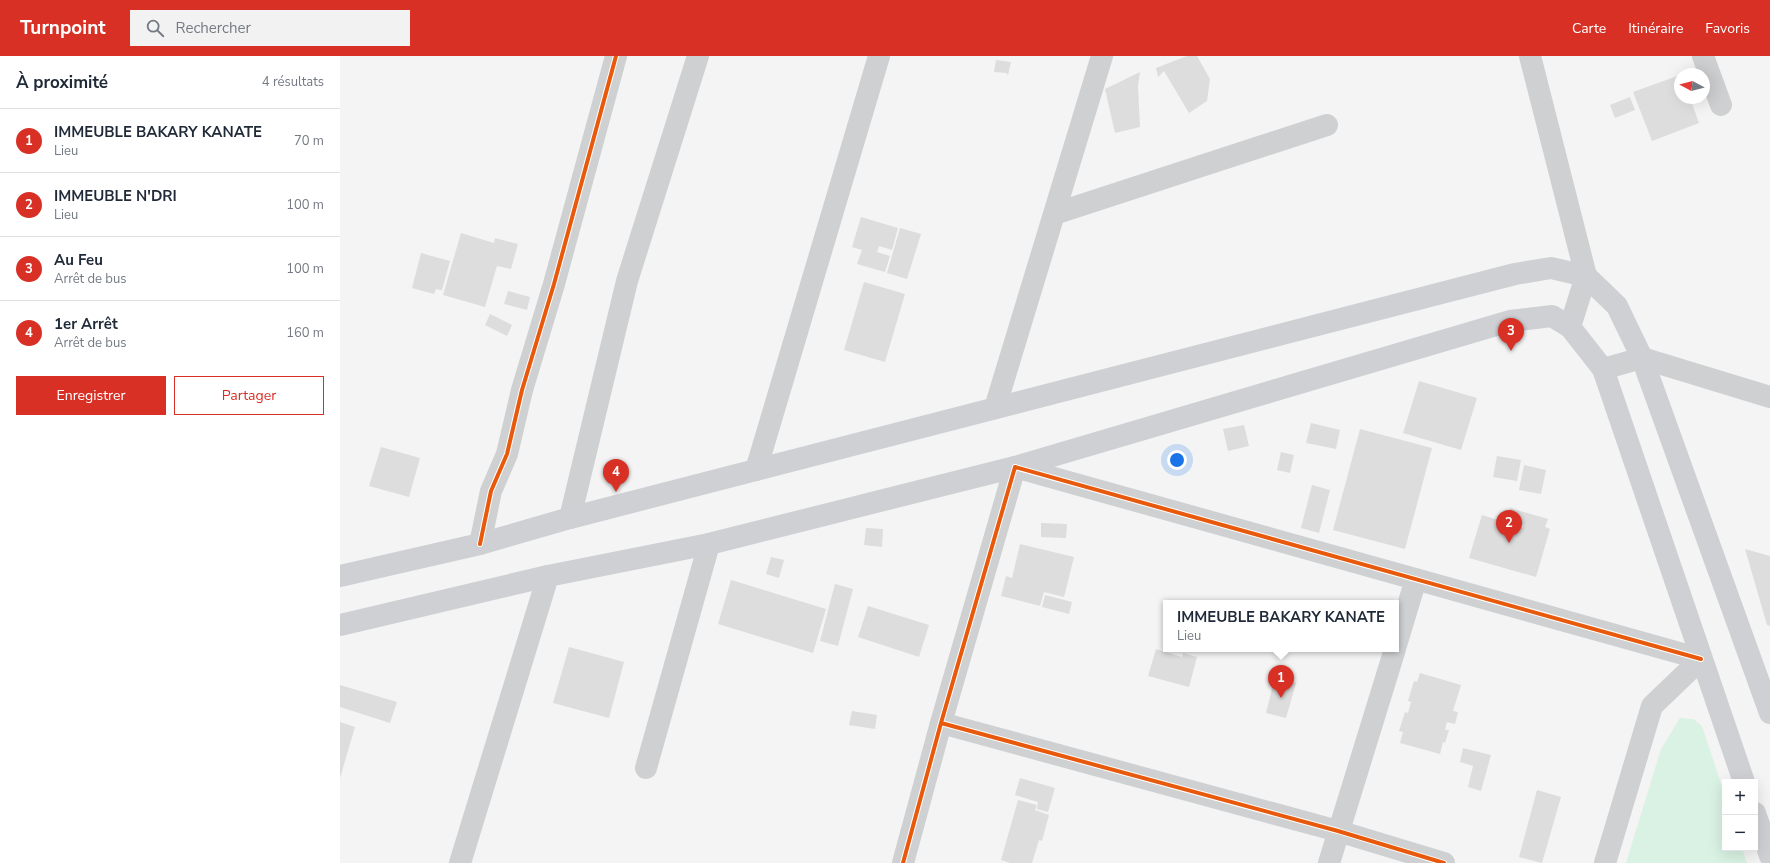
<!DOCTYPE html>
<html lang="fr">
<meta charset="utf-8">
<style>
:root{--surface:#fff;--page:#f2f2f3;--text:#1f2937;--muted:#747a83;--line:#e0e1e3;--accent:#d93025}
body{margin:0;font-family:"Nunito Sans",sans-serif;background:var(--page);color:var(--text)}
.controls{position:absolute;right:12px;bottom:12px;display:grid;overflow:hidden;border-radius:0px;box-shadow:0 4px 16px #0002}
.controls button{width:36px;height:36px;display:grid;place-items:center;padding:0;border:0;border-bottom:1px solid var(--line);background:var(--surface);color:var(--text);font:20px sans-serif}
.compass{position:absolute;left:1334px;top:12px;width:36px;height:36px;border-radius:50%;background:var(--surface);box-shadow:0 4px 16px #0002;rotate:277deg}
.you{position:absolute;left:837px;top:404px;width:14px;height:14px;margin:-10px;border:3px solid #fff;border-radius:50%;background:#1a73e8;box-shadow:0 0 0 6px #1a73e833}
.badge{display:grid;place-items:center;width:26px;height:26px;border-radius:50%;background:var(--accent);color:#fff;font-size:13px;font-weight:700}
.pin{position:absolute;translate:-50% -33px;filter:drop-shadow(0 1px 2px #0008)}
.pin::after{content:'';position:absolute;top:21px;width:14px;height:12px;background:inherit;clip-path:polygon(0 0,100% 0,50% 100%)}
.popup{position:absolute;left:823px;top:544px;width:236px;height:52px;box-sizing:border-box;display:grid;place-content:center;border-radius:0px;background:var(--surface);filter:drop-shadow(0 1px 3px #0005);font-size:13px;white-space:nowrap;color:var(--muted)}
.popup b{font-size:15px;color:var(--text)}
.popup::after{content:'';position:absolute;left:50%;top:100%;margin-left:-8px;border:8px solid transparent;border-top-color:var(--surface)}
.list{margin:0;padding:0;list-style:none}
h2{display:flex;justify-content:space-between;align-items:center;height:52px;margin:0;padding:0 16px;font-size:17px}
h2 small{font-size:13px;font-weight:400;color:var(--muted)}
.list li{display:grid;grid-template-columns:26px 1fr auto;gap:12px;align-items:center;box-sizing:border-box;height:64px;padding:0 16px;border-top:1px solid var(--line)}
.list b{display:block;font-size:15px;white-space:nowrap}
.list p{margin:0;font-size:13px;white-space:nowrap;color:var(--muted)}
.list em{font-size:13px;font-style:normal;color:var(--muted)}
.actions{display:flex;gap:8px;padding:12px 16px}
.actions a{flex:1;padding:9px 0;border:1px solid var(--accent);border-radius:0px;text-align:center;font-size:14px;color:var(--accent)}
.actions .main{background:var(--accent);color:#fff}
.icon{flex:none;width:22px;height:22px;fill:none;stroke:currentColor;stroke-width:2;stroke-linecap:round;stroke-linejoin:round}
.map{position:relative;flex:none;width:1430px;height:807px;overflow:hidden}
header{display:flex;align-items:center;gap:24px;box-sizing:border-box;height:56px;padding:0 20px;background:var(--accent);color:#fff}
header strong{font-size:19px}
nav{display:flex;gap:22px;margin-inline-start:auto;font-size:14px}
.search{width:280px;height:36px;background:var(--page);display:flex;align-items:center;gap:10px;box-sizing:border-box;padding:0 14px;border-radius:0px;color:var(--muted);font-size:15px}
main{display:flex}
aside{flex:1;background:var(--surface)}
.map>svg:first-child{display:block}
.green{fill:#d9f2e3}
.building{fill:#ddddde}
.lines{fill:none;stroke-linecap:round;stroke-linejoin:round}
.street{stroke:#ced0d2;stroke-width:22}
.secondary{stroke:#ced0d4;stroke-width:22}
.cycleway-casing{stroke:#fff;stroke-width:6}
.cycleway{stroke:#e8590c;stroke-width:4}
</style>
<header>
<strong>Turnpoint</strong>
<div class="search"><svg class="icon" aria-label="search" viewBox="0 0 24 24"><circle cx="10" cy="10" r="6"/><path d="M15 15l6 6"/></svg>Rechercher</div>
<nav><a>Carte</a><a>Itinéraire</a><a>Favoris</a></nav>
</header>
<main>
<aside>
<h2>À proximité<small>4 résultats</small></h2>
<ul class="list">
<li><span class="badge">1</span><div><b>IMMEUBLE BAKARY KANATE</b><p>Lieu</p></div><em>70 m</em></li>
<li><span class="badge">2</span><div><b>IMMEUBLE N'DRI</b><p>Lieu</p></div><em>100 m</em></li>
<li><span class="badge">3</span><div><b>Au Feu</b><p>Arrêt de bus</p></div><em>100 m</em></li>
<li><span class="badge">4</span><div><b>1er Arrêt</b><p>Arrêt de bus</p></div><em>160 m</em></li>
</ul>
<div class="actions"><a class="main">Enregistrer</a><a>Partager</a></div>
</aside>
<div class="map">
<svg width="1430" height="807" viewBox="0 0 1430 807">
<rect width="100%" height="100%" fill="#f4f4f4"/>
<path class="green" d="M1340,662L1353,663L1362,670L1385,740V792H1402L1407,807H1286L1321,693Z"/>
<path class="building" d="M847,0H857L870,23L867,45L849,57L824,15L818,21L816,12Z
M656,4L671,6L668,19L666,17L654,16Z
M800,16L798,30L800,71L775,77L765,33Z
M1340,19V42H1350L1359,67L1312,85L1293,36Z
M1290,41L1295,54L1275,62L1270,49Z
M521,161L558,172L552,194L539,190L537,196L550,200L545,216L517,208L522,194L512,191Z
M560,172L581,178L567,223L547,217Z
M121,177L154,187L155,182L178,188L171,213L157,210L145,251L103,239Z
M81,197L110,205L102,234L96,233L94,238L72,232Z
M524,226L565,238L545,306L504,294Z
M168,235L190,241L187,254L164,248Z
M150,258L172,269L167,280L145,269Z
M1079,325L1137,342L1121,394L1063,377Z
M971,367L1000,374L996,393L966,387Z
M904,369L909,390L888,395L883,373Z
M1020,373L1092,392L1065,493L993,474Z
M41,391L80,402L69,441L29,430Z
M941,396L954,399L950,417L937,414Z
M1157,400L1181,404L1177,425L1153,421Z
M1184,409L1206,414L1201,438L1179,434Z
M972,429L990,434L979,477L961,472Z
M1170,452L1208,463L1205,471L1210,473L1196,521L1129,502L1142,459L1183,472L1184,469L1166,464Z
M701,467L727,468L726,482L701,481Z
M526,472L543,473L542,491L524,489Z
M680,488L734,501L724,541L704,536L700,550L661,540L666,520L672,522Z
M1405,493L1430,500V570L1427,569Z
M431,501L444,504L439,522L426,518Z
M391,524L486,553L473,597L378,568Z
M495,528L513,533L498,590L480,585Z
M705,539L732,546L729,558L702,551Z
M528,550L589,569L579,601L518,581Z
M229,591L284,606L269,662L213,647Z
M816,593L842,601L843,597L857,601L849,631L808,620Z
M1080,617L1121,629L1113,655L1118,656L1115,668L1107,666L1105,674H1109L1105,687L1103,686L1100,698L1060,687L1063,676L1059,675L1065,656L1068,657L1071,646L1068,645L1074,625L1077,626Z
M935,621L956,627L946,662L926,657Z
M0,629L57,646L50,667L0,651Z
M512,655L537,659L535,673L509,669Z
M0,666L15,671L0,722Z
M1123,692L1151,699L1141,735L1128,731L1133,710L1120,706Z
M680,722L715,732L708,756L697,753L698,746L675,739Z
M1197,734L1221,741L1202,807L1179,801Z
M678,744L697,749L695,754L709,759L702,785L699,784L692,807H670L661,804Z"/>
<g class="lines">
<path class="street" d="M1190,0L1246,220L1230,271
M1363,0L1381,49
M714,158L987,69
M1263,313L1302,302L1430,341
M655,352L762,0
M416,414L539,0
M230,462L287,225L358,0
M140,488L151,435L167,398L182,334L214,228L276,0
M1056,589L1076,523
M601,667L998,775L1104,807
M306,712L369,488
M120,807L208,520
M563,807L601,667L675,411C904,475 1132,541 1361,603
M989,807L1055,593
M1265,807L1312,650L1361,603"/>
<path class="secondary" d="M0,520L140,488L230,462L1175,218L1211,212L1246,220L1277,250L1302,302L1430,657
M0,569L208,520L369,488L675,411L1170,265L1212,260L1230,271L1263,313L1404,726
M1415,757L1430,800"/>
<g class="cycleway-casing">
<path id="cycleway" d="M140,488L151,435L167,398L182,334L214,228L276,0
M601,667L998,775L1104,807
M563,807L601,667L675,411C904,475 1132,541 1361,603"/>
</g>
<use href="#cycleway" class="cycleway"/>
</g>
</svg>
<div class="controls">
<button>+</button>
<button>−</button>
</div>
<svg class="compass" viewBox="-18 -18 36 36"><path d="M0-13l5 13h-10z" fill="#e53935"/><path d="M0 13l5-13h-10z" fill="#747a83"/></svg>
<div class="you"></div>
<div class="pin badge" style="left:941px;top:642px">1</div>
<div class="popup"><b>IMMEUBLE BAKARY KANATE</b>Lieu</div>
<div class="pin badge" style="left:1169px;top:487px">2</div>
<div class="pin badge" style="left:1171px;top:295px">3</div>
<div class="pin badge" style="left:276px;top:436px">4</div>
</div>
</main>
